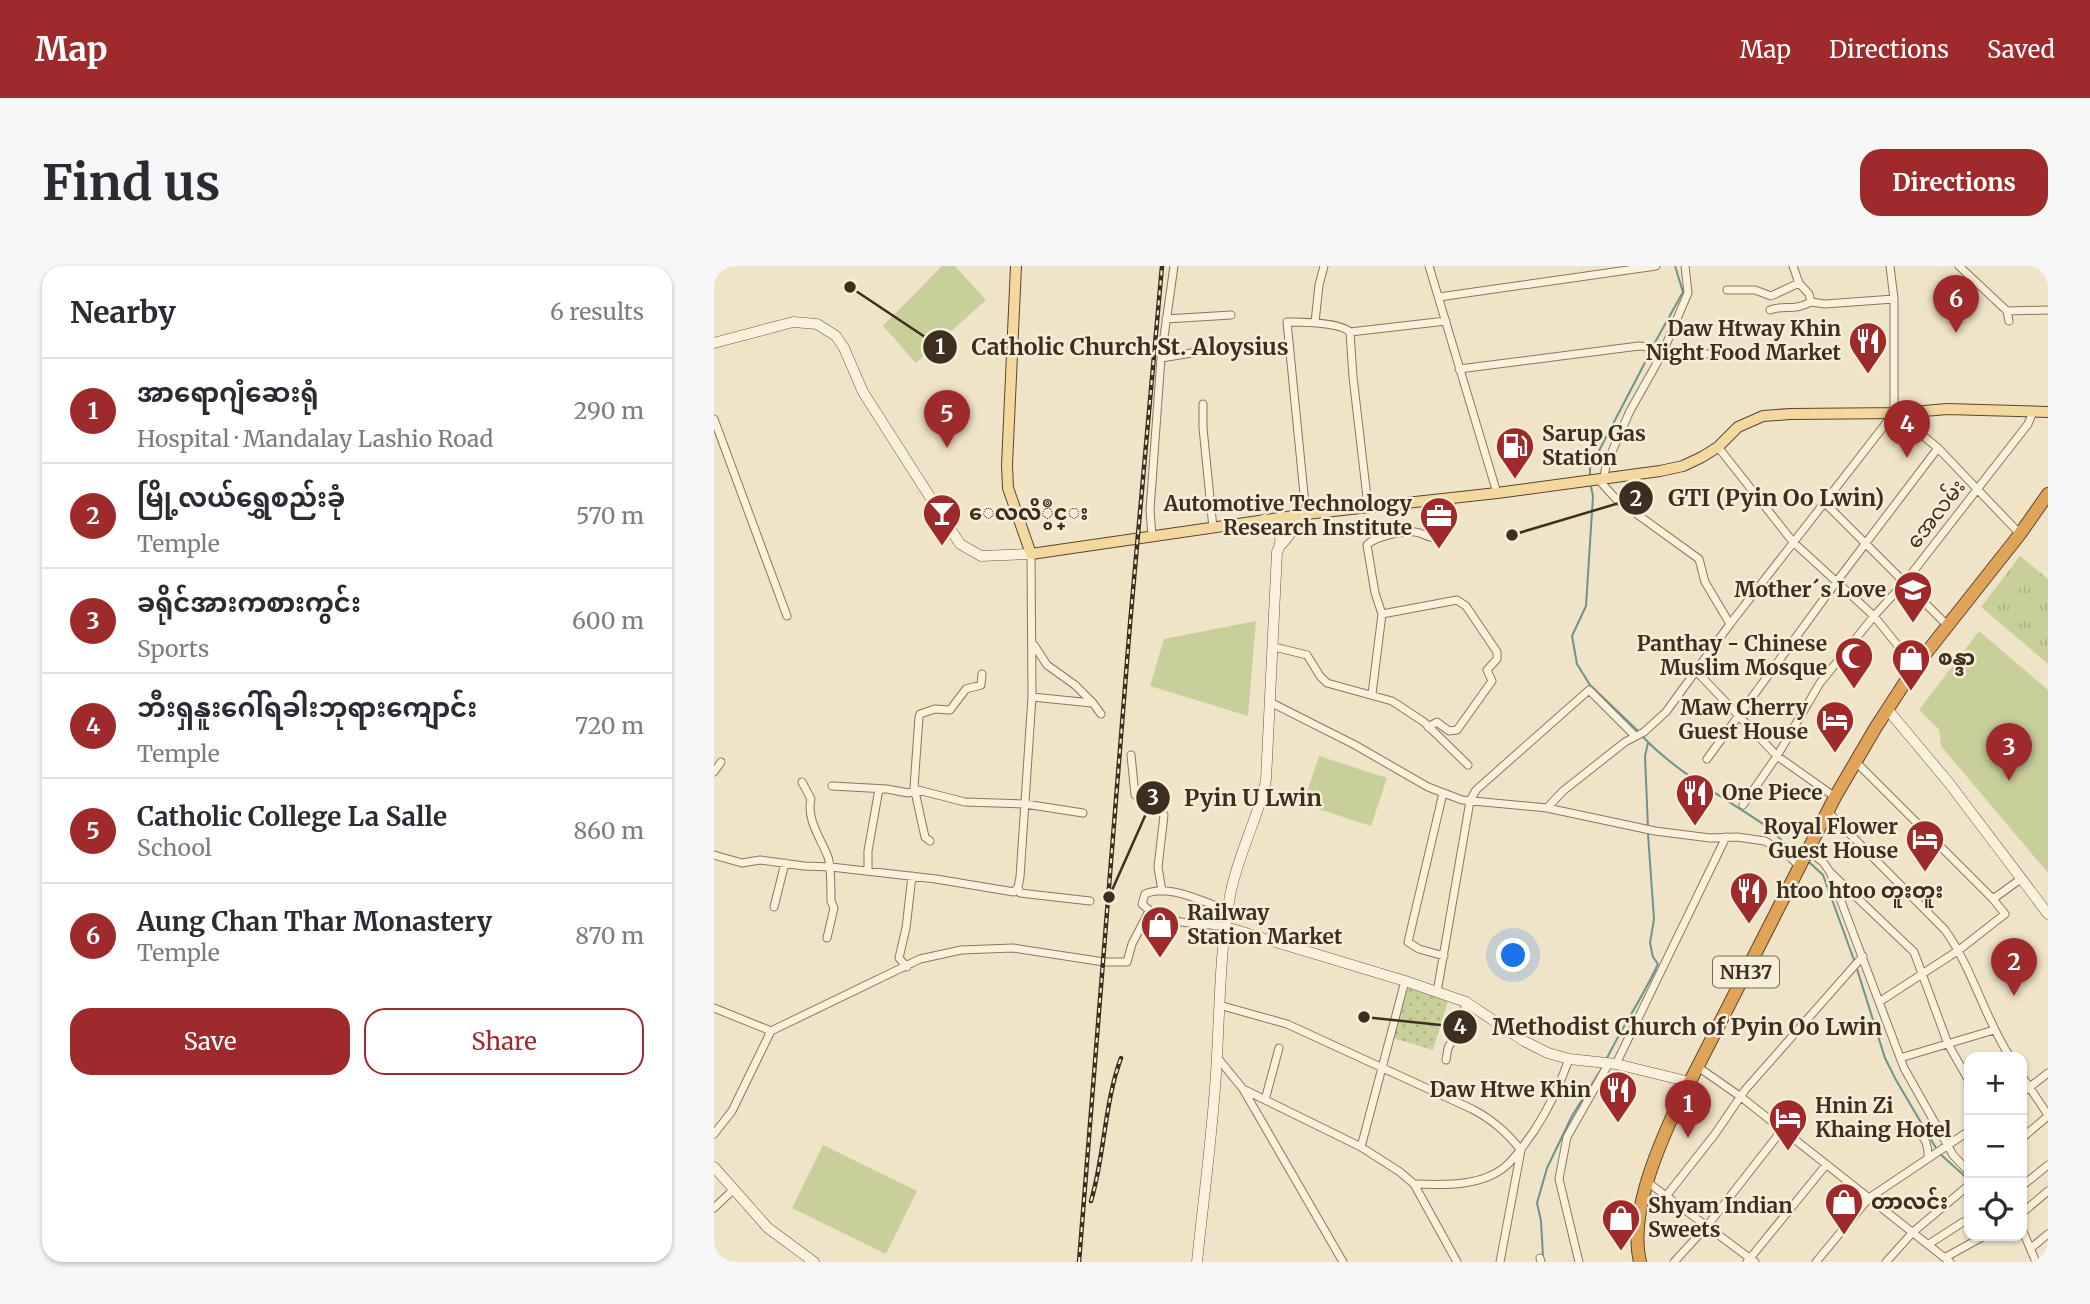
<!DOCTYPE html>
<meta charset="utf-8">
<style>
:root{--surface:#fff;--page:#f7f7f7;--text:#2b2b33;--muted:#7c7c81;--line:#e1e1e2;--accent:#9e2a2b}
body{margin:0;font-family:Merriweather,"Noto Sans Myanmar",serif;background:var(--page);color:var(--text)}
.controls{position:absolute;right:21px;bottom:21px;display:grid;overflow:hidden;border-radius:14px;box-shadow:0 2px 5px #0004}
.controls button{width:63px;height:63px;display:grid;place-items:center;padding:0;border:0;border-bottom:2px solid var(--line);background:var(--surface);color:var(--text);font:35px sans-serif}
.you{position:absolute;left:800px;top:690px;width:24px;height:24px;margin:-18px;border:5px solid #fff;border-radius:50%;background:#1a73e8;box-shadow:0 0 0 10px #1a73e833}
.badge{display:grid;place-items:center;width:46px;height:46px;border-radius:50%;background:var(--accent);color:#fff;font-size:23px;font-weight:700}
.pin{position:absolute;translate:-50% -58px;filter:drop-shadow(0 2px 4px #0008)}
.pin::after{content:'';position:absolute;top:37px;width:24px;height:21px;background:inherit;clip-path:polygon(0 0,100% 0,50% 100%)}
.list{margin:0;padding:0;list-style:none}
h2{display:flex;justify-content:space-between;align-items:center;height:91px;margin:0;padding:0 28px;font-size:30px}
h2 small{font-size:23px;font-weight:400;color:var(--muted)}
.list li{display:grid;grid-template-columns:46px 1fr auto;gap:21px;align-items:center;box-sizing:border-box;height:105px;padding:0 28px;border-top:2px solid var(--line)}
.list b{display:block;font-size:26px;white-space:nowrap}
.list p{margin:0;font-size:23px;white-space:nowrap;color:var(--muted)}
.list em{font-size:23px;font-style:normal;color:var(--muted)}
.actions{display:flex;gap:14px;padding:21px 28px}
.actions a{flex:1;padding:16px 0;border:2px solid var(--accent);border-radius:21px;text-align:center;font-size:24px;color:var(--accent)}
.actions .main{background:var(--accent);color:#fff}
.icon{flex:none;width:38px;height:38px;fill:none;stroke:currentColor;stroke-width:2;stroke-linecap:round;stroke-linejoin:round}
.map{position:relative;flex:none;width:1334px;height:996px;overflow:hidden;border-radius:21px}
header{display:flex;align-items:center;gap:42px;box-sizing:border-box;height:98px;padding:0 35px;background:var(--accent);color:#fff}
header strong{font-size:33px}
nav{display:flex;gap:38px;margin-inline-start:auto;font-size:24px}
.intro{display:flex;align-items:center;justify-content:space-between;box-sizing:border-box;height:168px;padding:0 42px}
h1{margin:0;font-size:49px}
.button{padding:18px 32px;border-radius:21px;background:var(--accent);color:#fff;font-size:24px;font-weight:700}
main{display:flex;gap:42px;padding:0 42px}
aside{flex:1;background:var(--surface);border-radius:21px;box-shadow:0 2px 5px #0004}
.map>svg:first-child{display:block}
.grass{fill:url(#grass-dots)}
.park{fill:url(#park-tufts)}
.pitch{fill:#c9cf9b}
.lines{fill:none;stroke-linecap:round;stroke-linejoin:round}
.stream{stroke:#6f938a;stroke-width:2}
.street-casing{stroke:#8d765c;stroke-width:9}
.secondary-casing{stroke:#6f573f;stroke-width:11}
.primary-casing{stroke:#5b4430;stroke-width:12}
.highway-casing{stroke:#5b4430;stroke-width:14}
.street{stroke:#faf1dc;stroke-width:7}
.secondary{stroke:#faf1dc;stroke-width:10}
.primary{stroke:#f3d9a0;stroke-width:10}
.highway{stroke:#e0a458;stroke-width:12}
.rail-casing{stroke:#3d2e20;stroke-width:4.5}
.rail{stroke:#f7eed8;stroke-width:2;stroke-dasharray:5;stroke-linecap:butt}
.labels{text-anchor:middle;stroke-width:5;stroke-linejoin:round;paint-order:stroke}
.shield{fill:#f7eed8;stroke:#756857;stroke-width:2}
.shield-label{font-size:19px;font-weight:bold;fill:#3d2e20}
.poi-label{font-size:21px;font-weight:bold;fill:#3d2e20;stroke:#f7eed8;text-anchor:start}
.street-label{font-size:21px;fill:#3d2e20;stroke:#f7eed8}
.leader{fill:none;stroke:#3d2e20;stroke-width:2.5}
.callout-dot{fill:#3d2e20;stroke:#f7eed8;stroke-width:2.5}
.mark-label{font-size:21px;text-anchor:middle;font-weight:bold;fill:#fff}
.callout-label{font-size:23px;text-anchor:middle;font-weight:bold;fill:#3d2e20;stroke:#f7eed8;stroke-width:5;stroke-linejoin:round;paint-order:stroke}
</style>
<header>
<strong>Map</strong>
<nav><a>Map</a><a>Directions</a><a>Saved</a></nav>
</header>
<div class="intro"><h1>Find us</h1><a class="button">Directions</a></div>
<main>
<aside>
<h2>Nearby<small>6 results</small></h2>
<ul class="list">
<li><span class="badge">1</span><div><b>အာရောဂျံဆေးရုံ</b><p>Hospital · Mandalay Lashio Road</p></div><em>290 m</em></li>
<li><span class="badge">2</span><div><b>မြို့လယ်ရွှေစည်းခုံ</b><p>Temple</p></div><em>570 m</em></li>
<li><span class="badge">3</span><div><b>ခရိုင်အားကစားကွင်း</b><p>Sports</p></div><em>600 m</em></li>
<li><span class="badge">4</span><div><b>ဘီးရှနူးဂေါ်ရခါးဘုရားကျောင်း</b><p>Temple</p></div><em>720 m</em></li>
<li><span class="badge">5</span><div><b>Catholic College La Salle</b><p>School</p></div><em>860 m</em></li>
<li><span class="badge">6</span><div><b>Aung Chan Thar Monastery</b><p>Temple</p></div><em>870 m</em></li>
</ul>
<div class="actions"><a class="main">Save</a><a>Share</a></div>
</aside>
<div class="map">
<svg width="1334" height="996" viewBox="0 0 1334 996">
<defs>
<pattern id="grass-dots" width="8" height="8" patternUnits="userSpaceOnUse" patternTransform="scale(1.75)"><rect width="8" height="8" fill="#c9cf9b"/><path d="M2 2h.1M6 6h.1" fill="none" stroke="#aeb285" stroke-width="1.8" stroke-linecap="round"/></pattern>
<pattern id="park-tufts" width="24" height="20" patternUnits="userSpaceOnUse" patternTransform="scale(1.75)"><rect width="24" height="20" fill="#c9cf9b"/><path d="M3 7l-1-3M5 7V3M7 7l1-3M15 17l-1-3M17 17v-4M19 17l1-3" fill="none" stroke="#aeb285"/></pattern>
</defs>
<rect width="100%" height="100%" fill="#f0e4c8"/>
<path class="grass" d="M694,722L734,734L719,784L679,772Z"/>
<path class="park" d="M1306,290L1334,313V398L1267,341Z"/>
<path class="pitch" d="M228,0H241L272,34L202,97L169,60Z
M542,355L534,450L436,420L450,373Z
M1265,365L1334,424V607L1227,480L1225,463L1205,444Z
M605,490L673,512L657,560L589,538Z
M109,879L203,925L172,988L78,942Z"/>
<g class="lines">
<path class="stream" d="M939,80L969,26L961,0
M876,211V202L937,85
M877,221L879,230L872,340L858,370L863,398L876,419L925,466
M928,470C964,508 1010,531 1052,560C1064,568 1072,582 1084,589
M934,562L931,490L934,477
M1095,596L1109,609L1140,694
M1143,703L1171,792L1182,814L1222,882
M892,794C908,761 929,731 944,698L939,691L936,677L940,653L934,568
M1225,887L1255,914
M829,990L827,955L823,937L833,902L858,850L888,802"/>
<g class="street-casing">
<path id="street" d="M715,0L783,227
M971,0L974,27L948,88H1010
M1079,0L1085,17L1095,28L1097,36L1111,38L1180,33
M1245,0L1293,45L1295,55
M1013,24H1041L1057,30L1085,17
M725,31L942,0
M1056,44C1072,38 1078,46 1097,36
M1293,45L1334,44
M452,53L517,49
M601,56L605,19L610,0
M636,66L639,111L654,240
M447,92L521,80
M745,103L925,80L936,81L948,88L916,145L892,199L890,212
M489,138V162L499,262
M1181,147L1224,182L1306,268
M0,153L73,350
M1004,181L1079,276L1160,350L1201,401
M884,213L902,233L985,293L991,316L1016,358
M1110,236L1233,359
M592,248L573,56C588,56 625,56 636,66L732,55
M438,270L436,244L447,92L460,0
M668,348L743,334L752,340L783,386V393L773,404L778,415L743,464L735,465L723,456L714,461
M320,379L333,399L361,419L379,437L387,448
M560,381L593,389L606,410L613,417L678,435L710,456L754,499
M983,406L1063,490L1121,531
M658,428L668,348L661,327L653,279C661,270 689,265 701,266C714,268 712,274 728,270L739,255L736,232
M318,431L378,437
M556,436L641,479L714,521L748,534L833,542L941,565L996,572L1023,571L1051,575L1074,589L1086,601
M417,489L421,529L441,539L450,549L444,601L448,625
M993,493L1123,315L1224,182
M1142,496L1279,633L1291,648L1245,684L1165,736
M0,506L7,496
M88,516L97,533C92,553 107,573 114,591C117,599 117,627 117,635L120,642L113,672
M118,520L173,523L194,527L204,524L251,536L311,538L369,547
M729,527L694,676L705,683L730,690
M1029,539L1063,490L1106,417L1160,350L1191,316L1314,158L1319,146
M833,542L849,525L911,476L930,466L952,446L1016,358L1180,147V33L1176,0
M1114,546L1231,664C1259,703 1270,751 1296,791
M216,575L211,571L200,521L205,451L206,448L221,443L236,444L252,423L267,419L268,408
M1094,585L1109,596L1116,606L1200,686L1234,778L1255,815
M0,589L28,597L46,594L90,600L117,601L222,613L300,626L304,621L306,611L318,431L317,288
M154,605V585L165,523
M1116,606L1190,802L1239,889L1255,906
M304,621L306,627L376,635
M1279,633L1308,612
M60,641L71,597
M512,661C483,656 451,661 428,638L431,628C456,617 490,637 514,644
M193,701L185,692L192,662L198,610
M723,726L756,535L762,524L875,424L921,470
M505,739L573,758L758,843C779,854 792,866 807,884L786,996
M0,742L57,765L206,693L247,684L299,682L390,696H413L418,678L435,645
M503,791L529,823L629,996
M1186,792L1280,764
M732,794L734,782L747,759L752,736
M902,798L1012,571
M984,801L1027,831L1236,996
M1308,810L1334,849
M529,823L647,881L686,906L700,918L743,996
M1308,827L1334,807
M551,834L565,782
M1186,862C1206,863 1215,872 1214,892
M0,868L18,845L57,765
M1308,872L1334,850
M647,881L691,715
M932,915L1041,996
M700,918C729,919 769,921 793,899C804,889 811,877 820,865C835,842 846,819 855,793
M1308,920L1334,899
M953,929L1001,868L1031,824L1149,690
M0,942L19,924
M1308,947L1334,925
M1308,963L1322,996
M1215,978L1249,956
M1317,982L1334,968
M1232,991L1270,970
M826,992L827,996
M865,996L845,913L853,871L895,797
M960,996L993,960L1068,864
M1033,996L1112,899
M1102,996L1155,932L1255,865
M1172,996L1199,966L1255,919"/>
</g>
<g class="secondary-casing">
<path id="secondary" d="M0,77L79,56L103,58L122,70L130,82L149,126L246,278L267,290L317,288
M568,278L592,248
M1174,444L1235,517L1334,648
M512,661L691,715L752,736L810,775L834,787L855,793L902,798L976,816
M0,901L54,962L100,996
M483,996C490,927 500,858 503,789C506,737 506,682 516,630C523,590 544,553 552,514L563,286C571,272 565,261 551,253"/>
</g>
<g class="primary-casing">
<path id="primary" d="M302,0L293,199L294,222L317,288L592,248L783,227L946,205L969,200L988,191L1004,181L1024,161L1049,150L1076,148L1188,147L1233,143L1334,146"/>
</g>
<g class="highway-casing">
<path id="highway" d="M926,996C915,951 941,889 959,849L1121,531L1162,461L1201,401L1306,268L1334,228"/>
</g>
<use href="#street" class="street"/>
<use href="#secondary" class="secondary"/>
<use href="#primary" class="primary"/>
<use href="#highway" class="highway"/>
<g class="rail-casing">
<path id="rail" d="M377,935C391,888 390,838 407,792
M365,996L416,358L448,0"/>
</g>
<use href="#rail" class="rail"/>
</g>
<defs>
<g id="restaurant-pin" transform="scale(2.0125)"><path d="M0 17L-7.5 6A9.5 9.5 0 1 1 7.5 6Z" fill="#9e2a2b" stroke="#f7eed8"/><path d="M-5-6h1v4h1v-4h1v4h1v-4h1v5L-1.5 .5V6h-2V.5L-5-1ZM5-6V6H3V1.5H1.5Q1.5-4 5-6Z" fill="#fff"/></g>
<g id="fuel-pin" transform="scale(2.0125)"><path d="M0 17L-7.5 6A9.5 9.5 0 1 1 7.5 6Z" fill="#9e2a2b" stroke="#f7eed8"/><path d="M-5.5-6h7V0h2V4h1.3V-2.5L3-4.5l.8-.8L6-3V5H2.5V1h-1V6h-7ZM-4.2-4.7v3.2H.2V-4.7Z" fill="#fff"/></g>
<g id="bar-pin" transform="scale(2.0125)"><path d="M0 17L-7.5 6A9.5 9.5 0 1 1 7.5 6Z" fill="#9e2a2b" stroke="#f7eed8"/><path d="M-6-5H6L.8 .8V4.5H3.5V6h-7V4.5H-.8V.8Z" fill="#fff"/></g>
<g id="office-pin" transform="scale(2.0125)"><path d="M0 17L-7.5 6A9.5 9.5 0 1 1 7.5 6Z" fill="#9e2a2b" stroke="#f7eed8"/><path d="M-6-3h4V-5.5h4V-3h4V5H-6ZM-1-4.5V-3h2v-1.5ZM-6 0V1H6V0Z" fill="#fff"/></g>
<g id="school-pin" transform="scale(2.0125)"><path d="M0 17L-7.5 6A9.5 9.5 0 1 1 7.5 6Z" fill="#9e2a2b" stroke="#f7eed8"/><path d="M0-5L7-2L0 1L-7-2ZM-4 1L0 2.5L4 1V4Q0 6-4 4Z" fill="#fff"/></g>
<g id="mosque-pin" transform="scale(2.0125)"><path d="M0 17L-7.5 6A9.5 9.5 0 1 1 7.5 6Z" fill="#9e2a2b" stroke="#f7eed8"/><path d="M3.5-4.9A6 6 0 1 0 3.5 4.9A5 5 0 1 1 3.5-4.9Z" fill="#fff"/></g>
<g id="shop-pin" transform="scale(2.0125)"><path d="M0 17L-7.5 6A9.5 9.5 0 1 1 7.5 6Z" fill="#9e2a2b" stroke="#f7eed8"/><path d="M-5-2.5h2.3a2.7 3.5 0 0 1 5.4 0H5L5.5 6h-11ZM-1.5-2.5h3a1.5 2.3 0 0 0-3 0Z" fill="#fff"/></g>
<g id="hotel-pin" transform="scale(2.0125)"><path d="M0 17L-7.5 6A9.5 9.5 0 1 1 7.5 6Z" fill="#9e2a2b" stroke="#f7eed8"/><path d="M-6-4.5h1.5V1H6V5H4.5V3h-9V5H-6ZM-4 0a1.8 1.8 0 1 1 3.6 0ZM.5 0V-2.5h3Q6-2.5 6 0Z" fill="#fff"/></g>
</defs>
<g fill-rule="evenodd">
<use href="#restaurant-pin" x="1154" y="75"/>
<use href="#fuel-pin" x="801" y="180"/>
<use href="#bar-pin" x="228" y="247"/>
<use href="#office-pin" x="725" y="250"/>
<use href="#school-pin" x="1199" y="324"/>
<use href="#mosque-pin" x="1140" y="390"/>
<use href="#shop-pin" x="1197" y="392"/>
<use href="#hotel-pin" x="1121" y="454"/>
<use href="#restaurant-pin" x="981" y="527"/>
<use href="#hotel-pin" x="1211" y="573"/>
<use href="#restaurant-pin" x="1035" y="625"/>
<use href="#shop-pin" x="446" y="659"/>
<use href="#restaurant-pin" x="904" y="824"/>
<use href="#hotel-pin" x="1074" y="852"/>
<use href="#shop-pin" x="1130" y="936"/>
<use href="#shop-pin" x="907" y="952"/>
</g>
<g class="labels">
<rect class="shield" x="999" y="690.5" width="66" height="31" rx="5"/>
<g class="shield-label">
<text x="1032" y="713">NH37</text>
</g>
<g class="poi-label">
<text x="1127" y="70" text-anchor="end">Daw Htway Khin<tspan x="1127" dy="24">Night Food Market</tspan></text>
<text x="828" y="175">Sarup Gas<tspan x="828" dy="24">Station</tspan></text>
<text x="698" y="245" text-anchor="end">Automotive Technology<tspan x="698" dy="24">Research Institute</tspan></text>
<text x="255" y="254">ေလလိွဳင္း</text>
<text x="1172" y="331" text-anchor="end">Mother´s Love</text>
<text x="1113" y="385" text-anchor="end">Panthay - Chinese<tspan x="1113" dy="24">Muslim Mosque</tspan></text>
<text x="1224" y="399">စန္ဒာ</text>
<text x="1094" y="449" text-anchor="end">Maw Cherry<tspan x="1094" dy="24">Guest House</tspan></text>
<text x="1008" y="534">One Piece</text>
<text x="1184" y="568" text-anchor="end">Royal Flower<tspan x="1184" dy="24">Guest House</tspan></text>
<text x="1062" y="632">htoo htoo တူးတူး</text>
<text x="473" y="654">Railway<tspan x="473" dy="24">Station Market</tspan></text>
<text x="877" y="831" text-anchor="end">Daw Htwe Khin</text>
<text x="1101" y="847">Hnin Zi<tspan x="1101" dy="24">Khaing Hotel</tspan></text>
<text x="1157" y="943">တာလင်း</text>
<text x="934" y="947">Shyam Indian<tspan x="934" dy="24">Sweets</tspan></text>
</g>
<g class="street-label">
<text transform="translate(1222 248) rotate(-52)" y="7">အေလမ်း</text>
</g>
</g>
<path class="leader" d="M136 21L226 81M798 269L922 232M395 631L439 532M650 751L746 761"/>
<g class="callout-dot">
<circle cx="136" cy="21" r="7"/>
<circle cx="798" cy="269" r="7"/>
<circle cx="395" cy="631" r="7"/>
<circle cx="650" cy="751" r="7"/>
<circle cx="226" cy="81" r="18"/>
<circle cx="922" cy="232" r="18"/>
<circle cx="439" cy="532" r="18"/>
<circle cx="746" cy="761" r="18"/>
</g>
<g class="mark-label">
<text x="226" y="88">1</text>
<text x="922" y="240">2</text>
<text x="439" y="539">3</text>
<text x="746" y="768">4</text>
</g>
<g class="callout-label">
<text x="416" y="89">Catholic Church St. Aloysius</text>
<text x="1062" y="240">GTI (Pyin Oo Lwin)</text>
<text x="539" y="540">Pyin U Lwin</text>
<text x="973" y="769">Methodist Church of Pyin Oo Lwin</text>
</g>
</svg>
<div class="controls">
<button>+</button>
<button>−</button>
<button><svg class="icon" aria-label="locate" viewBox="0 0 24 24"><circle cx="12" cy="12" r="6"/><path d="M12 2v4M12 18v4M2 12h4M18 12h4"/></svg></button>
</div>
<div class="you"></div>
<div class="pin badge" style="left:974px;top:872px">1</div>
<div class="pin badge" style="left:1300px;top:730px">2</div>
<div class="pin badge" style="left:1295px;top:515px">3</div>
<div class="pin badge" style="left:1193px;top:192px">4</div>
<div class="pin badge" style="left:233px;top:182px">5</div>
<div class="pin badge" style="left:1242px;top:67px">6</div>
</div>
</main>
